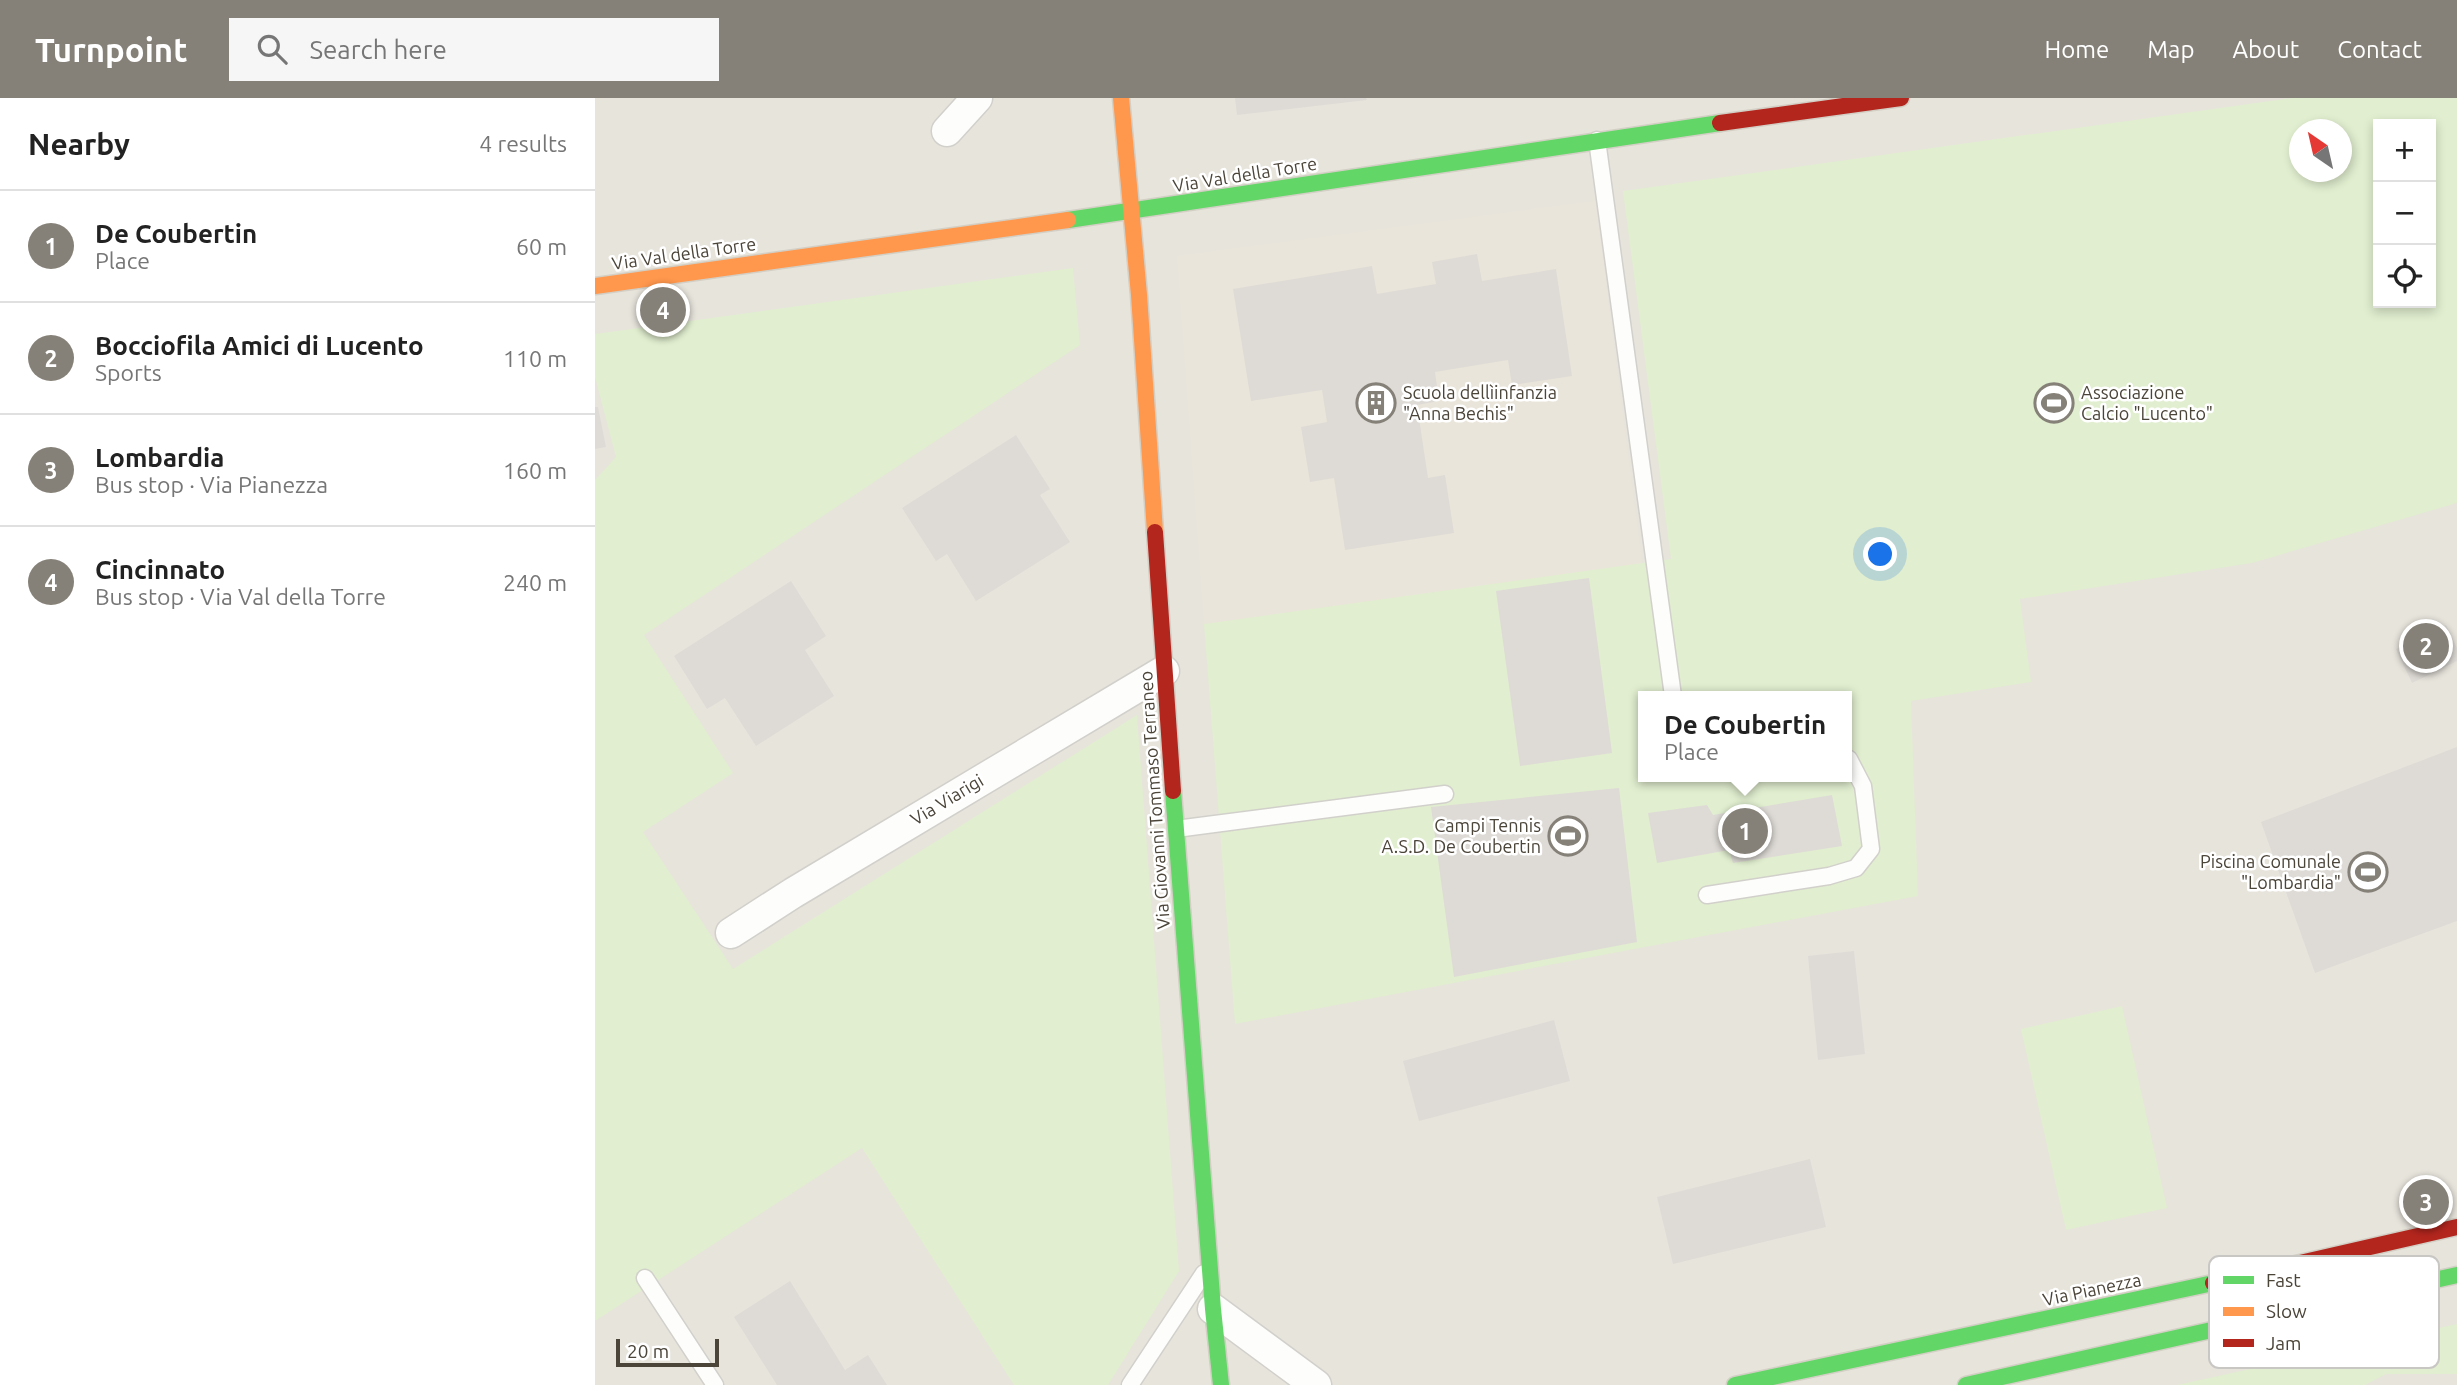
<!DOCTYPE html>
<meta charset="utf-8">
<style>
:root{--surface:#fff;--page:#f6f6f6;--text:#222;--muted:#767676;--line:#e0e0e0;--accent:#868178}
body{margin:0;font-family:Ubuntu,sans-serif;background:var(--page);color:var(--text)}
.controls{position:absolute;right:21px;top:21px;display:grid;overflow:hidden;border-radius:0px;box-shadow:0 4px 10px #0003}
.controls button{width:63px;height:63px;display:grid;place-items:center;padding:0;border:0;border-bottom:2px solid var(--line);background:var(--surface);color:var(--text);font:35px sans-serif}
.compass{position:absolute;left:1694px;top:21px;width:63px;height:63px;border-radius:50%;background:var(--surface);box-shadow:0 4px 10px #0003;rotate:326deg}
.scale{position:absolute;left:21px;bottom:18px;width:103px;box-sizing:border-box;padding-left:7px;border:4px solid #4b4439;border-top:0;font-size:19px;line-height:24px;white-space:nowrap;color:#4b4439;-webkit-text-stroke:5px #fff;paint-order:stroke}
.you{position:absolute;left:1286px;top:457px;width:24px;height:24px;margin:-18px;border:5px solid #fff;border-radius:50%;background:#1a73e8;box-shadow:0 0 0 10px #1a73e833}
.badge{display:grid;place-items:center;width:46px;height:46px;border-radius:50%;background:var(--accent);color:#fff;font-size:23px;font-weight:700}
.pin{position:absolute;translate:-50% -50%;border:4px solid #fff;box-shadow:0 2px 7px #0006}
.popup{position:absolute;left:1043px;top:593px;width:214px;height:91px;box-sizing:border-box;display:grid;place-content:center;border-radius:0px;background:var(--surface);filter:drop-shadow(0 2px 5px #0005);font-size:23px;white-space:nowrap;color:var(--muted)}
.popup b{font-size:26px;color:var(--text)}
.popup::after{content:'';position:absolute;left:50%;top:100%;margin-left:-14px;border:14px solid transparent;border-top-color:var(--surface)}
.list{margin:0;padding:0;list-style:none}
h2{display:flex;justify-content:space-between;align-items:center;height:91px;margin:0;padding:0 28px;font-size:30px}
h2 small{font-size:23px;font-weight:400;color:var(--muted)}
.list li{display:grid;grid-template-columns:46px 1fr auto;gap:21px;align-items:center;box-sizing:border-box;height:112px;padding:0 28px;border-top:2px solid var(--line)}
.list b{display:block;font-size:26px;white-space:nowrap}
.list p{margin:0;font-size:23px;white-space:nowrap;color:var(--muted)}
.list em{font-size:23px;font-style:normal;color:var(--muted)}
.icon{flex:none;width:38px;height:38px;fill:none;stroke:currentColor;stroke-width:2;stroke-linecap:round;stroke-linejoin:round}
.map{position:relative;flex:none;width:1862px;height:1287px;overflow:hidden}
header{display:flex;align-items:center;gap:42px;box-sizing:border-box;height:98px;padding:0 35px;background:var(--accent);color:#fff}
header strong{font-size:33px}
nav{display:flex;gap:38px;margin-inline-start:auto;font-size:24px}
.search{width:490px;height:63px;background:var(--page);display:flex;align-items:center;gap:18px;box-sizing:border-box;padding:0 24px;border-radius:0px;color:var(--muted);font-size:26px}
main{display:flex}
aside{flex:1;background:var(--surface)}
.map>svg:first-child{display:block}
.residential{fill:#e7e4dc;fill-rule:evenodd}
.education{fill:#eae5da}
.green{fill:#e1eecf;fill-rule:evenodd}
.building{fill:#dedbd6}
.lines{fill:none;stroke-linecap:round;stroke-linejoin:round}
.lane-casing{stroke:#d2d0cb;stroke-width:19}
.street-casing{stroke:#d2d0cb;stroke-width:33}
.fast-casing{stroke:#d3cfc5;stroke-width:19}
.slow-casing{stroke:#d3cfc5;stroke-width:19}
.jam-casing{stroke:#d3cfc5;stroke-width:19}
.lane{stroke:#fdfdfc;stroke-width:16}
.street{stroke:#fdfdfc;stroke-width:30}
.fast{stroke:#63d668;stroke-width:16}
.slow{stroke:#ff974d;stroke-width:16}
.jam{stroke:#b3261e;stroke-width:16}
.labels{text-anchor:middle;stroke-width:5;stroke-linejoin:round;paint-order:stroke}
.street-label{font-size:18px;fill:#4b4439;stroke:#fff}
.poi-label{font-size:18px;fill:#4b4439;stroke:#fff;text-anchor:start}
.key{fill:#fff;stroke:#c9c7c4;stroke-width:2}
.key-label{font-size:19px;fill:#4b4439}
</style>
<header>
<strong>Turnpoint</strong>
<div class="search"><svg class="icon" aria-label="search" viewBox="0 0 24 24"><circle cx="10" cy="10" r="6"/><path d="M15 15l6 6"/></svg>Search here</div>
<nav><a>Home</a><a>Map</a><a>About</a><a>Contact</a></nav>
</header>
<main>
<aside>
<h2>Nearby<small>4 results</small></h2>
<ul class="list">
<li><span class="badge">1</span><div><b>De Coubertin</b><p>Place</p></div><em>60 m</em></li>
<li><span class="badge">2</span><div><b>Bocciofila Amici di Lucento</b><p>Sports</p></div><em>110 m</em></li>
<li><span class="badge">3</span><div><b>Lombardia</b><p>Bus stop · Via Pianezza</p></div><em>160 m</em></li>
<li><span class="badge">4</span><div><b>Cincinnato</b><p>Bus stop · Via Val della Torre</p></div><em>240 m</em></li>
</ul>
</aside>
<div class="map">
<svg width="1862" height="1287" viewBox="0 0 1862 1287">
<rect width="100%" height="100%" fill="#f4f2ee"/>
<path class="residential" d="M0,0H1862V1287H0ZM1783,26H1836V205H1783ZM1704,32H1746V74H1704ZM1048,598H1252V679H1048Z"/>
<path class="education" d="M1000,103L1047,466L609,526L582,158Z"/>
<path class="green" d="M1697,0H1862V405L1657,465L1425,501L1436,584L1316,603L1323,798L640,926L609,526L1076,461L1028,93ZM1783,26H1836V205H1783ZM1704,32H1746V74H1704ZM1048,598H1252V679H1048Z
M478,170L485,247L49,537L138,675L48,734L138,871L542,617L584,1173L513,1287H419L267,1050L0,1223V382L21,359L0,279V236Z
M1527,908L1572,1110L1471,1132L1426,931Z
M1862,1226V1276H1791L1770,1287H1582Z"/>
<path class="building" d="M640,0H771L772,2L642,17Z
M882,156L887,183L961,171L977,278L917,287L913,262L840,274L844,303L822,307L833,380L850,377L859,435L750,452L739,380L715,384L706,329L732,324L727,292L656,303L638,191L777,168L782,196L841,186L837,164Z
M0,309H3L11,349L0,351Z
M421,337L455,391L445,397L475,444L381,503L352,456L341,463L307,410Z
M994,480L1017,655L925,668L901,493Z
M196,483L231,538L210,552L239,598L161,648L130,600L112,611L79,558Z
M1851,527L1862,550V563L1817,585L1801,551Z
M1862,649V823L1720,875L1666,724Z
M1024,690L1042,844L859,879L836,709Z
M1237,697L1247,748L1138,765L1134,752L1062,765L1053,715L1112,707L1118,717Z
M1259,853L1270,956L1223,962L1213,858Z
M959,922L975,983L824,1023L808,963Z
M1215,1061L1231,1129L1078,1166L1062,1099Z
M195,1183L250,1272L273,1257L292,1287H182L139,1219Z"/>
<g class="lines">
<g class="lane-casing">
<path id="lane" d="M1002,42L1078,598
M581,731L850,696
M1112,797L1234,778L1261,770L1276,751L1268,688L1254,661L1252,660
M50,1180L120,1287
M535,1287L609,1175"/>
</g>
<g class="street-casing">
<path id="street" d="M352,33L382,0
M136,835L198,795L569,573
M618,1211L721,1287"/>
</g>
<g class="fast-casing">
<path id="fast" d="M473,122L1125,25
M578,693L618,1211L626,1287
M1140,1287L1618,1185
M1371,1287L1862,1177"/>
</g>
<g class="slow-casing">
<path id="slow" d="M526,0L544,197L560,434
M0,188L473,122"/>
</g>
<g class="jam-casing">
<path id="jam" d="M1125,25L1306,0
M560,434L578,693
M1618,1185L1862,1129"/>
</g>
<use href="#lane" class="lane"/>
<use href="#street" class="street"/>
<use href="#fast" class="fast"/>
<use href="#slow" class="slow"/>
<use href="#jam" class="jam"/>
</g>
<defs>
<g id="building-ring" transform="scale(2.0125)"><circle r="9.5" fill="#fff" stroke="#868178" stroke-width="1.5"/><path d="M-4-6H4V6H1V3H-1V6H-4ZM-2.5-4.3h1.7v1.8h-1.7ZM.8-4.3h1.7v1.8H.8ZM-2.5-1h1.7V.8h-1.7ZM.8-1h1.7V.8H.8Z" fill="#868178"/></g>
<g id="stadium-ring" transform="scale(2.0125)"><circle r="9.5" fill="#fff" stroke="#868178" stroke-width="1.5"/><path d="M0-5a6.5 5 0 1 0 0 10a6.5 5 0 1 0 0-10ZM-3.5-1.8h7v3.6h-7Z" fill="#868178"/></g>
</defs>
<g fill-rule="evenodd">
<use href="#building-ring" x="781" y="305"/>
<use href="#stadium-ring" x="1459" y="305"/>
<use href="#stadium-ring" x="973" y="738"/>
<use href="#stadium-ring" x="1773" y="774"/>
</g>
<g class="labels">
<g class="street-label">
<text transform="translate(650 77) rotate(-9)" y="6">Via Val della Torre</text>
<text transform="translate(89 156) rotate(-8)" y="6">Via Val della Torre</text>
<text transform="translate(352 702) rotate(-31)" y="6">Via Viarigi</text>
<text transform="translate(560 702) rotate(-94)" y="6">Via Giovanni Tommaso Terraneo</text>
<text transform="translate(1497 1192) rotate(-12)" y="6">Via Pianezza</text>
</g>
<g class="poi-label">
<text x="808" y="301">Scuola dellìinfanzia<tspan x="808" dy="21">"Anna Bechis"</tspan></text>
<text x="1486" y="301">Associazione<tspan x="1486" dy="21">Calcio "Lucento"</tspan></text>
<text x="946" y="734" text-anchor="end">Campi Tennis<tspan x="946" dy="21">A.S.D. De Coubertin</tspan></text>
<text x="1746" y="770" text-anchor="end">Piscina Comunale<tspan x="1746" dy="21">"Lombardia"</tspan></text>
</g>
</g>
<rect x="1614" y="1158" width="230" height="112" rx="10" class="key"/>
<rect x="1628" y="1178" width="31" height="8" fill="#63d668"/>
<rect x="1628" y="1209" width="31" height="9" fill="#ff974d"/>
<rect x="1628" y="1241" width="31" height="8" fill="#b3261e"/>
<g class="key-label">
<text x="1671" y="1189">Fast</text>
<text x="1671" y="1220">Slow</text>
<text x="1671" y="1252">Jam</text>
</g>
</svg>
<div class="controls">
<button>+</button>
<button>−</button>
<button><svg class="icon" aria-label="locate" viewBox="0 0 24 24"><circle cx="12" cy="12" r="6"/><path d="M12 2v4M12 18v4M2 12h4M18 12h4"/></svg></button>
</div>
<svg class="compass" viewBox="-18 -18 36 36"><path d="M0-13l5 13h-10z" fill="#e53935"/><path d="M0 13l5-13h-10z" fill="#767676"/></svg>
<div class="scale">20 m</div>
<div class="you"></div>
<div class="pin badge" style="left:1150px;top:733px">1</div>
<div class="popup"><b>De Coubertin</b>Place</div>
<div class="pin badge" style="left:1831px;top:548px">2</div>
<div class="pin badge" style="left:1831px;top:1104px">3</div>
<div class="pin badge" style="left:68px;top:212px">4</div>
</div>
</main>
